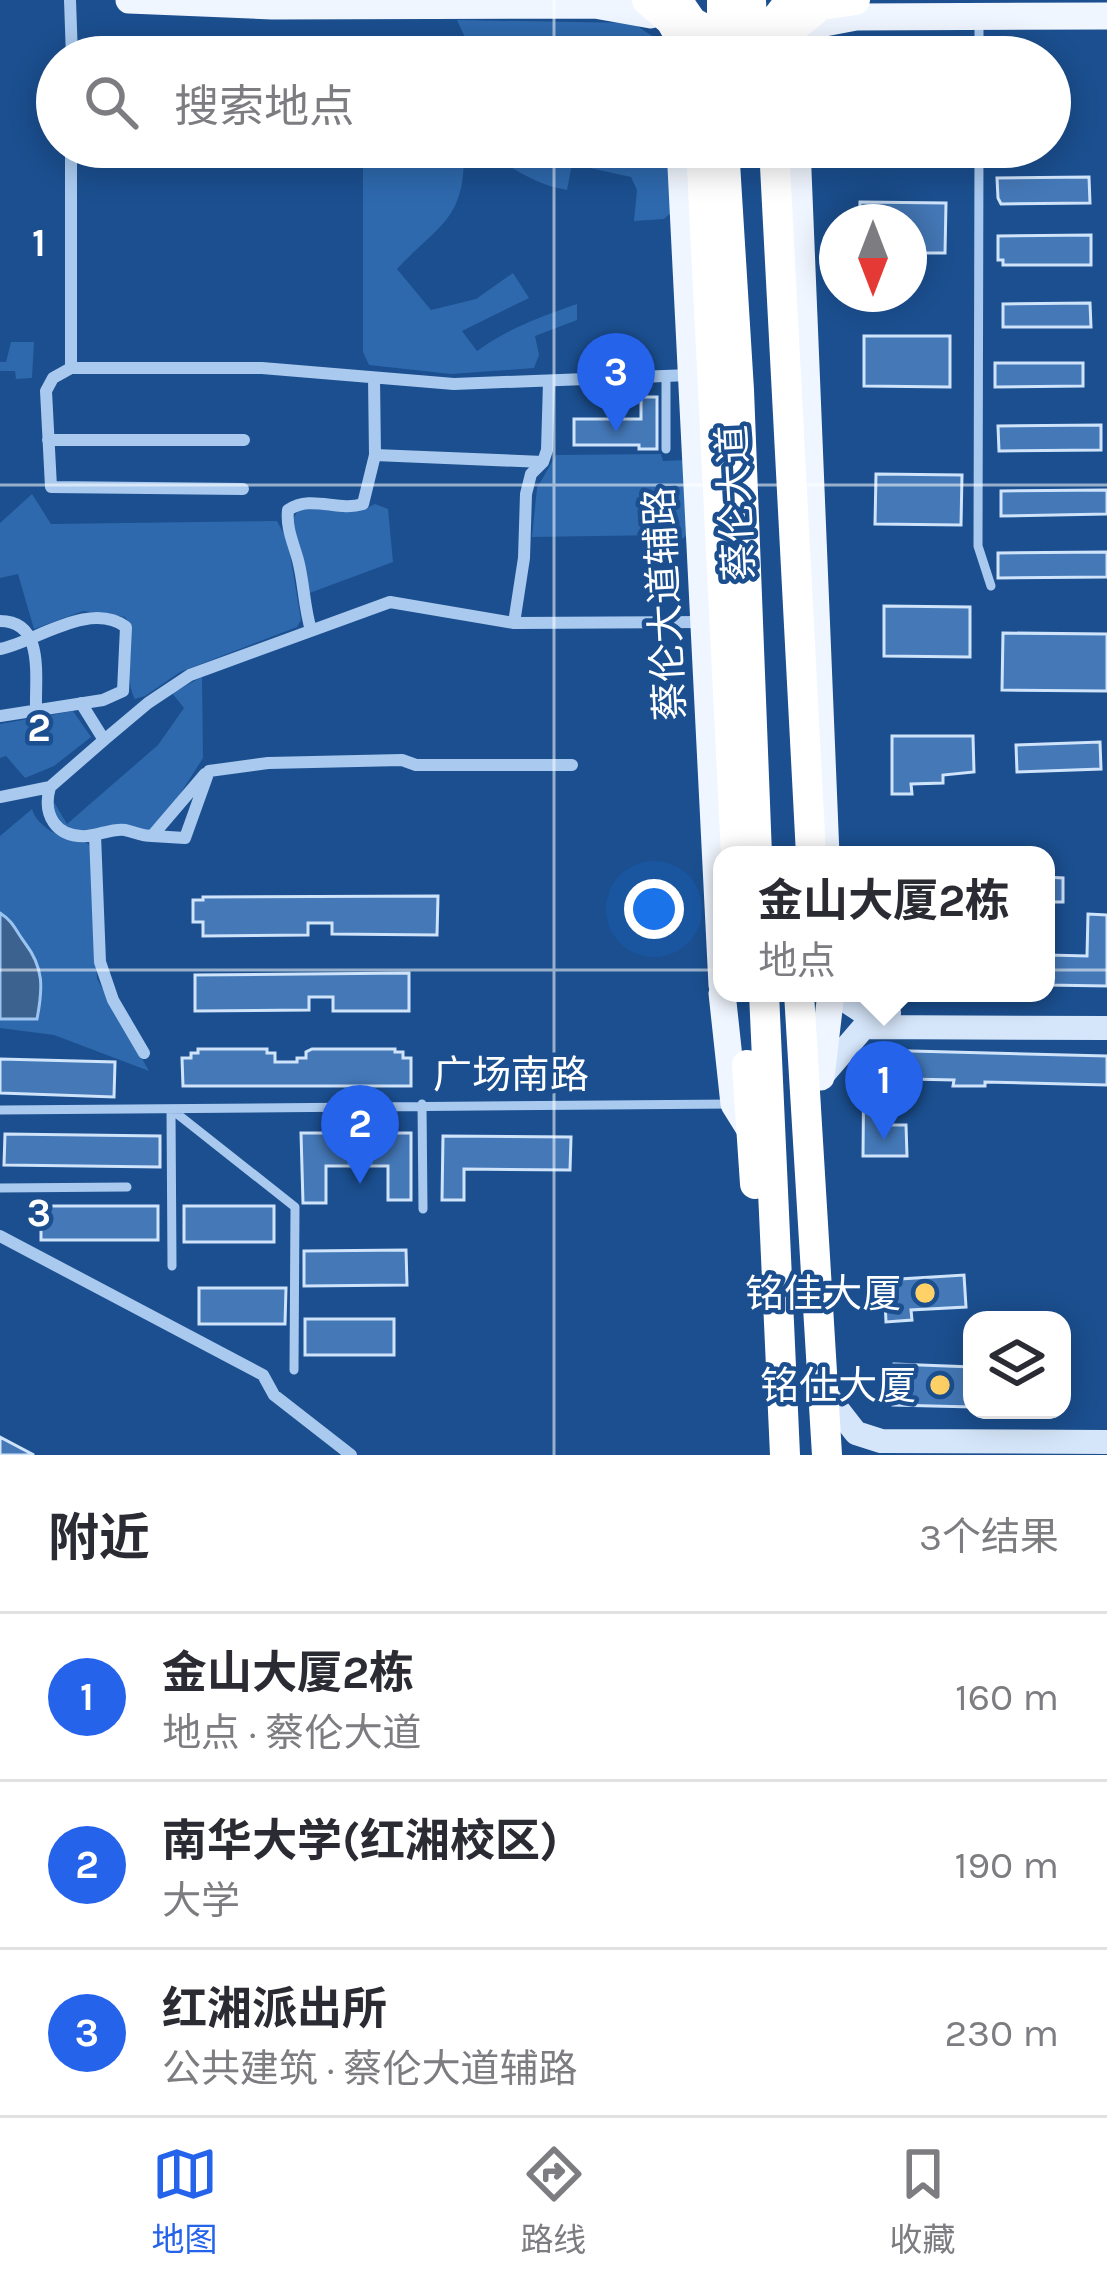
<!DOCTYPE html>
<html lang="zh">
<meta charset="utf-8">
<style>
:root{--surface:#fff;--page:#f2f2f3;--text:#2b2b33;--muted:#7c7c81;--line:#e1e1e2;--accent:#2563eb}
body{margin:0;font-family:Karla,"Noto Sans SC",sans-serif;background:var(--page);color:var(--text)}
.controls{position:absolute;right:36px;bottom:36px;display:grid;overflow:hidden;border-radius:24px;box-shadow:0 6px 30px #0003}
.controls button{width:108px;height:108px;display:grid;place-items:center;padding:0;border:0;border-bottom:3px solid var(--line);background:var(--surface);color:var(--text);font:60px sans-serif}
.compass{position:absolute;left:819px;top:204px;width:108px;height:108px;border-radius:50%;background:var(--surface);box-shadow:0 6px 30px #0003;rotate:180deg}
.you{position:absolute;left:654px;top:909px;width:42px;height:42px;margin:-30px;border:9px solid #fff;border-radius:50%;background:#1a73e8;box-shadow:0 0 0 18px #1a73e833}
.badge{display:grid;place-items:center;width:78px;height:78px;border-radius:50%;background:var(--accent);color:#fff;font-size:39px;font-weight:700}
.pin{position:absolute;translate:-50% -99px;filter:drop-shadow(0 3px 6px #0008)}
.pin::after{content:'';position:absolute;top:63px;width:42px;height:36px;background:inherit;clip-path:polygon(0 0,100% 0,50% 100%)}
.popup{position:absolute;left:713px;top:846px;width:342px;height:156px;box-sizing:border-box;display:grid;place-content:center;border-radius:24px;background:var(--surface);filter:drop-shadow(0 3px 9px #0005);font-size:39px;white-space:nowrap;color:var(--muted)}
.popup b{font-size:45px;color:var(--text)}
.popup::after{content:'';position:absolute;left:50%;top:100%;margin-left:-24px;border:24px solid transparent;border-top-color:var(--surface)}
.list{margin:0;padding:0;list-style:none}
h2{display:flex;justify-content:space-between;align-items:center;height:156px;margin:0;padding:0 48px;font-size:51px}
h2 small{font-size:39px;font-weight:400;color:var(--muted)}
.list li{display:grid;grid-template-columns:78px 1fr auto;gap:36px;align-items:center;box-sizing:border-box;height:168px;padding:0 48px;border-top:3px solid var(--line)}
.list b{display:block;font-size:45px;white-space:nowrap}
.list p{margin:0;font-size:39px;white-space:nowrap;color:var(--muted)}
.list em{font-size:39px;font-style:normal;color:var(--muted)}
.icon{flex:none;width:66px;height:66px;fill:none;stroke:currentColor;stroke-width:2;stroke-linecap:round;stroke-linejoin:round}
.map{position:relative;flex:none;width:1107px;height:1455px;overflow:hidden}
.search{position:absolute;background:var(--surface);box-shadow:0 6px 30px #0003;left:36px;right:36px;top:36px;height:132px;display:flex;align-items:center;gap:30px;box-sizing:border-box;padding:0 42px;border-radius:66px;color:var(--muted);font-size:45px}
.sheet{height:660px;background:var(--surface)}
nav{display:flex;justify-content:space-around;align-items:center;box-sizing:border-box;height:168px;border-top:3px solid var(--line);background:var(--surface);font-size:33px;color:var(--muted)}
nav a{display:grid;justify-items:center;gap:6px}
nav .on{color:var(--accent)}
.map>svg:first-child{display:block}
.green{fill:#2e69ad}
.water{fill:#3c6290;stroke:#9cc4f0;stroke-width:3}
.building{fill:#4478b7;stroke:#cfe3fa;stroke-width:3}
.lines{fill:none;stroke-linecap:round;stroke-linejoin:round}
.lane{stroke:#a9c9ee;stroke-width:9}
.street{stroke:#a9c9ee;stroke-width:12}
.secondary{stroke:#d6e6fa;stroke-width:24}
.primary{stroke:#f0f6ff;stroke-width:27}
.highway{stroke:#fff;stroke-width:30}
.highway-bridge{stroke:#fff;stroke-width:30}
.grid{fill:none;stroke:#fff;stroke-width:3;stroke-opacity:0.55}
.poi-dot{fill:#ffd166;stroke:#1b4f8f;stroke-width:4.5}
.labels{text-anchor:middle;stroke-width:9;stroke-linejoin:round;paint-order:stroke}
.street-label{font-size:39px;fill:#fff;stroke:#1b4f8f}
.poi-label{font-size:39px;fill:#fff;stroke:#1b4f8f;text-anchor:end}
.grid-label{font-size:39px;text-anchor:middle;font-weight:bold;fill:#fff;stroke:#1b4f8f;stroke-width:9;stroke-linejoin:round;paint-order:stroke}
</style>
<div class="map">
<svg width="1107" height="1455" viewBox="0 0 1107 1455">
<rect width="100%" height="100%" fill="#1b4f8f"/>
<path class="green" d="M457,20L633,23L652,36L665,57H474Z
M363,147H431L433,155H464C464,221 438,225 397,269L431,310L476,299L513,273L529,298L462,331L477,351C507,329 542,316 577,304V320L535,336L539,355L534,368L451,374L369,365L363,352Z
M481,147H670L673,211L664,219L634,221L637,190L631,177L572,164L567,190C533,184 509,166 481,147Z
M11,342H34L32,378L16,379L15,371H0V362H6Z
M661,454L663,461L688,460L687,535L672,547L663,535L532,537L537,488L556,455Z
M32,494L51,524L277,521L288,542L301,620L297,627L180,672L145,696L135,699C121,673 140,641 125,617L83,611L34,629L18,574L0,578V523Z
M375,504L388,509L393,562L307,594C307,566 297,546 292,520L298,511C325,504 349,518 375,504Z
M202,677L203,758L159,827L150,834L75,831L54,820L52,799L67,824L158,745L184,708L172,693Z
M73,711L91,737L54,766L25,778L6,756L0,758V724Z
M32,809C37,828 65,841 84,840L91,847L97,979L149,1071L54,1035L0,1028V836Z"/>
<path class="water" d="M0,913C14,922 15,930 25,943C44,968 43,988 37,1019H0Z"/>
<path class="building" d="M819,147H885V158H819Z
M1089,177L1090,203L1001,204L998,198L997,178Z
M860,202L946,203L945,253H909V222H859Z
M1091,235V265H1003V260H998V236Z
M1090,303L1091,327H1003V304Z
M864,336H950V387L864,386Z
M995,363H1083V386L995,387Z
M641,397H657V449H639V445H574V419H641Z
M1101,425V450L999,451L998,426Z
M876,474L962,475L961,525L875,524Z
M1107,490V514L1001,516V491Z
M1107,552V577L998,578V553Z
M884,606L970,607V657L884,656Z
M1003,633L1107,634V691L1002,690Z
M892,736H973L974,772L943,775V783L911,784L912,794H892Z
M1100,742L1101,769L1017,772L1016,745Z
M1046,877L1063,878V902H1046Z
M438,896L437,935L332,934V923H308V935L203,936V922H193V900H203V897Z
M1088,914L1107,915V986L1047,985L1048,955L1087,956Z
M409,973V1011H333V997H309V1010L195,1011V975Z
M198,1049H267V1053H275V1062H297V1058H306V1052L312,1049H395V1052H403V1058H411V1086H183L182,1058H191V1053H198Z
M872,1050L1107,1056V1085L985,1082V1086H953L954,1080L908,1079V1084H891V1125H906L907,1156H863L864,1052Z
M0,1059L115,1062L114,1097L0,1093Z
M301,1133H411V1200H388V1166H326V1203H303Z
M5,1134L160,1136V1167L4,1165Z
M443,1136L571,1137L570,1170L464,1169V1200H442Z
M41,1206H158V1240H41Z
M184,1206H274V1242H184Z
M406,1250L407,1285L304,1286V1251Z
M964,1275L966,1307L911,1310L912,1320L886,1322L884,1280Z
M199,1288H286L285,1324H199Z
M305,1319H394V1355H305Z
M894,1364L972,1367V1407L893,1405Z
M0,1437L34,1455H0Z"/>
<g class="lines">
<path class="lane" d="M979,57V20
M979,147L978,546L991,586
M666,377V449
M422,1104L423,1209
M0,1110L733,1104
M0,1188L127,1187
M172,1266L171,1109L295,1207L294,1370"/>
<path class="street" d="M70,0L72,57
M71,147V368H262L454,384L690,375
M71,368L53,378L46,391L51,487L243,489
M48,440H244
M375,455L543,462
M0,621C45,621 35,677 36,710
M514,623L524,558L526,494L531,474L543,462L547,450L549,382
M311,630C304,607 304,583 298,560C293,542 286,528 288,510C312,494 337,512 363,504L375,455L374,378
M0,649C35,642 90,600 126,627L123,691L103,700L0,716
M81,703L104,740L148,703L190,675L390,602L514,623L704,622
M50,787C42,815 56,838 87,836C99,835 114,828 125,830C135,832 141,836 152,836L205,774
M0,797L50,787L104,740
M95,835L100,962L113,1000L144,1053
M152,836L185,838L209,771L268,763L402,760L416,765H572
M0,1236L263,1375L274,1395L351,1455"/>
<path class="secondary" d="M834,993L863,1012L889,1013
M821,1077L864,1027L1107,1028
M825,1393L856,1433L881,1441L1107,1442"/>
<path class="primary" d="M129,0L272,6L595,5L651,15
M814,25L856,17L1107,16
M680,147L722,985
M797,147L826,855
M722,993L734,1104L749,1128
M821,1077L831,993"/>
<path class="highway" d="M677,0L692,22
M722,0V57
M751,0L753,57
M701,147L736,855
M724,147L739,390L757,855
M774,147L811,855
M764,993L785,1455
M799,993L827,1455
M747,1065L755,1184"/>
<path class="highway-bridge" d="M647,0L671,21L691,57
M692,22C728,44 769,40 789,0
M773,23L795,9L855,0
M778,57L796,25L814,11"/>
</g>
<path class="grid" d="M554,0V57M554,147V1455M0,485H1107M0,970H1107"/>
<g class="poi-dot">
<circle cx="925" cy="1293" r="12"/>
<circle cx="940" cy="1385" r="12"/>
</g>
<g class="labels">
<g class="street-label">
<text transform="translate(735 503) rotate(-93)" y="14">蔡伦大道</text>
<text transform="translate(664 604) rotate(-93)" y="14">蔡伦大道辅路</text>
<text x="511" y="1088">广场南路</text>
</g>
<g class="poi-label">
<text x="901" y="1307">铭佳大厦</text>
<text x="916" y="1399">铭仕大厦</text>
</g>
</g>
<g class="grid-label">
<text x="39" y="256">1</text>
<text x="39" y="741">2</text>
<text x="39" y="1226">3</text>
</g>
</svg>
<div class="controls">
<button><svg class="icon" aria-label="layers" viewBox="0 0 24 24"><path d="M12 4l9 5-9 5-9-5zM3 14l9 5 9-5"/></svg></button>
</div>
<svg class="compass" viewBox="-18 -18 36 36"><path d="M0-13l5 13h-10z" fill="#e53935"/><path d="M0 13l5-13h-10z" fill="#7c7c81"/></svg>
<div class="you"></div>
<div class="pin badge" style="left:884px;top:1140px">1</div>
<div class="popup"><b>金山大厦2栋</b>地点</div>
<div class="pin badge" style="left:360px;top:1184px">2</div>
<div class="pin badge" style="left:616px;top:432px">3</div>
<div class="search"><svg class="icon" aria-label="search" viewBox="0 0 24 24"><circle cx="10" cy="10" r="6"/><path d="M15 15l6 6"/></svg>搜索地点</div>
</div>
<section class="sheet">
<h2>附近<small>3个结果</small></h2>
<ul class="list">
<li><span class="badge">1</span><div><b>金山大厦2栋</b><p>地点 · 蔡伦大道</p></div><em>160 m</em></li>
<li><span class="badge">2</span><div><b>南华大学(红湘校区)</b><p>大学</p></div><em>190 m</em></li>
<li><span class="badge">3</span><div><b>红湘派出所</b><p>公共建筑 · 蔡伦大道辅路</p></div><em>230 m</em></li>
</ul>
</section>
<nav>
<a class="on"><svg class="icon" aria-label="map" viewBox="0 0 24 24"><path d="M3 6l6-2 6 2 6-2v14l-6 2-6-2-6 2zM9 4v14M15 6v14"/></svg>地图</a>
<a><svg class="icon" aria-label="directions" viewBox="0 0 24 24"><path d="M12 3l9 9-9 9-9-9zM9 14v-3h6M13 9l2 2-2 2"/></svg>路线</a>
<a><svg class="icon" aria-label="saved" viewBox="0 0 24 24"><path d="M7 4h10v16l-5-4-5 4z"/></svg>收藏</a>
</nav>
